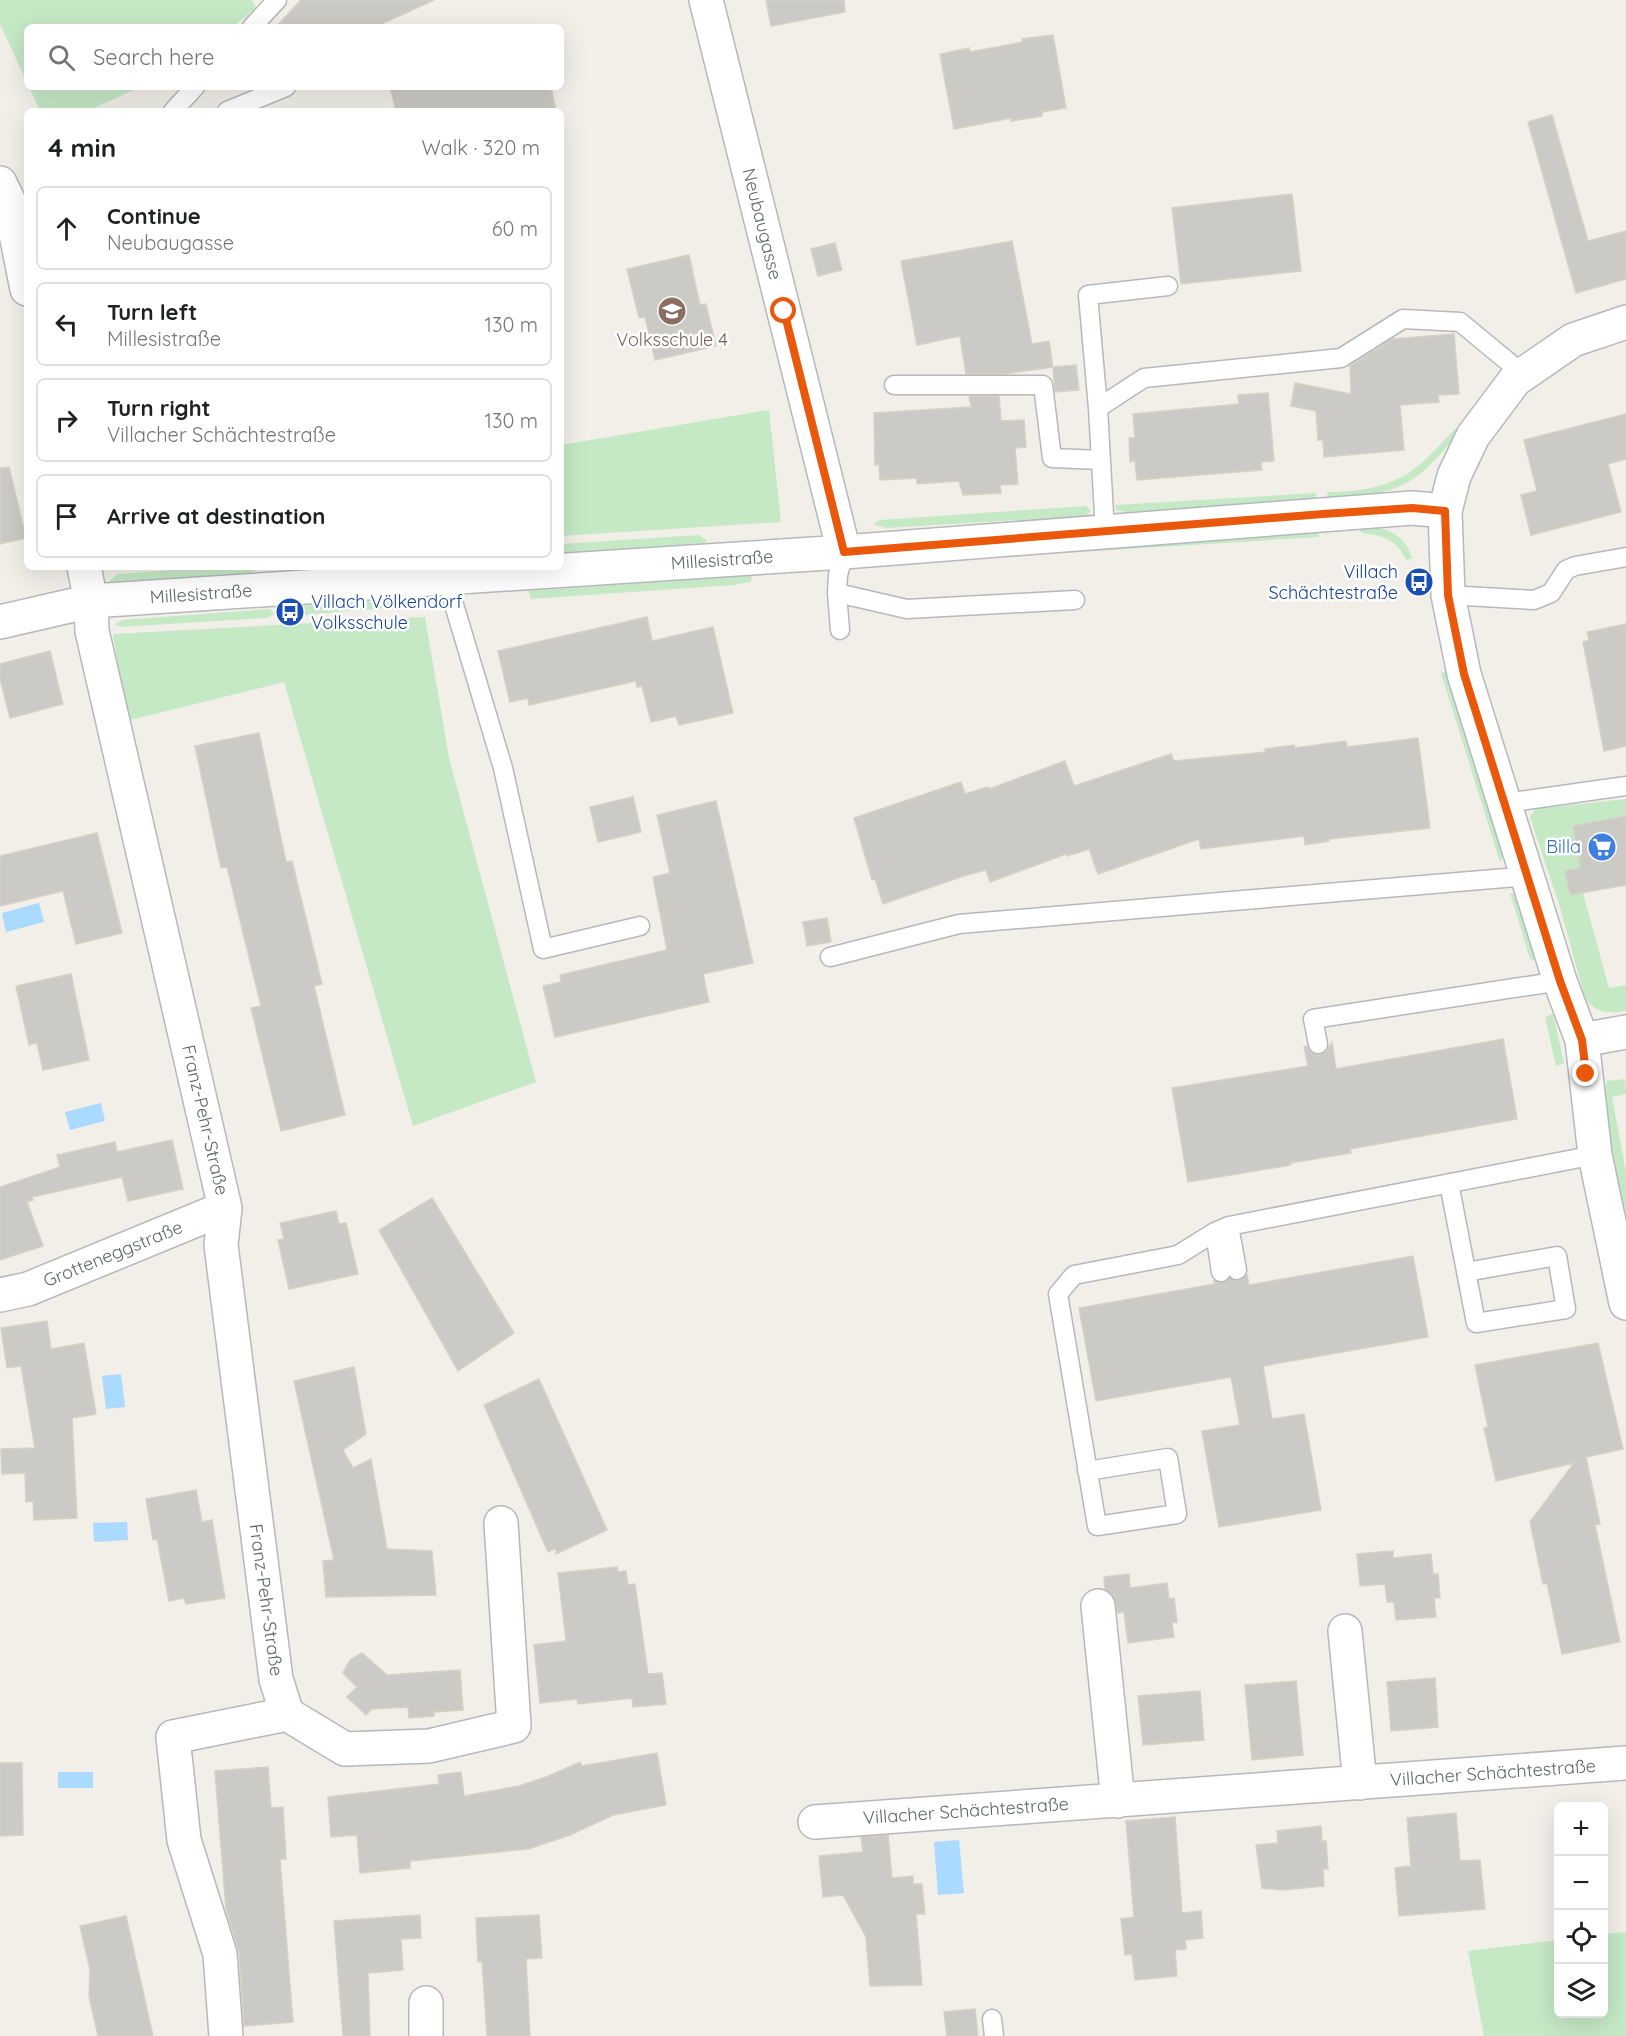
<!DOCTYPE html>
<meta charset="utf-8">
<style>
:root{--surface:#fff;--page:#f6f6f6;--text:#202124;--muted:#757577;--line:#e0e0e0}
body{margin:0;font-family:Quicksand,sans-serif;background:var(--page);color:var(--text)}
.controls{position:absolute;right:18px;bottom:18px;display:grid;overflow:hidden;border-radius:9px;box-shadow:0 6px 24px #0002}
.controls button{width:54px;height:54px;display:grid;place-items:center;padding:0;border:0;border-bottom:2px solid var(--line);background:var(--surface);color:var(--text);font:30px sans-serif}
.stop{position:absolute;width:18px;height:18px;margin:-14px;border:4px solid #ea580c;border-radius:50%;background:#fff}
.stop.end{background:#ea580c;border-color:#fff;box-shadow:0 2px 6px #0008}
.list{margin:0;padding:0;list-style:none}
h2{display:flex;justify-content:space-between;align-items:center;height:78px;margin:0;padding:0 24px;font-size:26px}
h2 small{font-size:20px;font-weight:400;color:var(--muted)}
.list li{display:grid;grid-template-columns:39px 1fr auto;gap:18px;align-items:center;box-sizing:border-box;height:84px;margin:0 12px 12px;padding:0 12px;border:2px solid var(--line);border-radius:9px}
.list b{display:block;font-size:22px;white-space:nowrap}
.list p{margin:0;font-size:20px;white-space:nowrap;color:var(--muted)}
.list em{font-size:20px;font-style:normal;color:var(--muted)}
.icon{flex:none;width:33px;height:33px;fill:none;stroke:currentColor;stroke-width:2;stroke-linecap:round;stroke-linejoin:round}
.map{position:relative;flex:none;width:1626px;height:2036px;overflow:hidden}
.search{position:absolute;background:var(--surface);box-shadow:0 6px 24px #0002;left:24px;top:24px;width:540px;height:66px;display:flex;align-items:center;gap:15px;box-sizing:border-box;padding:0 21px;border-radius:9px;color:var(--muted);font-size:22px}
.panel{position:absolute;background:var(--surface);box-shadow:0 6px 24px #0002;left:24px;top:108px;width:540px;height:462px;border-radius:9px}
.map>svg:first-child{display:block}
.green{fill:#c5e8c5}
.water{fill:#aadaff}
.building{fill:#cccac5;stroke:#d6d1c6;stroke-width:1.5}
.lines{fill:none;stroke-linecap:round;stroke-linejoin:round}
.service-casing{stroke:#b5b8bc;stroke-width:21}
.minor-casing{stroke:#b5b8bc;stroke-width:36}
.service{stroke:#fff;stroke-width:18}
.minor{stroke:#fff;stroke-width:33}
.route{stroke:#ea580c;stroke-width:8}
.labels{text-anchor:middle;stroke-width:5;stroke-linejoin:round;paint-order:stroke}
.street-label{font-size:18px;fill:#5f6368;stroke:#fff}
.education-label{font-size:18px;fill:#785e54;stroke:#fff}
.transit-label{font-size:18px;fill:#164399;stroke:#fff;text-anchor:end}
.shop-label{font-size:18px;fill:#366cbe;stroke:#fff;text-anchor:end}
</style>
<div class="map">
<svg width="1626" height="2036" viewBox="0 0 1626 2036">
<rect width="100%" height="100%" fill="#f1efe8"/>
<path class="green" d="M0,0H252L256,8L232,27H27V83L0,24Z
M29,87H140L88,111H40Z
M769,410L781,522L561,536V445Z
M1463,423L1464,427C1414,487 1406,492 1328,500L1327,492C1364,492 1399,486 1426,459C1438,448 1449,433 1463,423Z
M1316,493V502L1126,512L1116,510L1115,505Z
M1086,506L1091,511L1086,516L886,528L873,524L880,520Z
M1356,526C1382,526 1404,531 1412,558L1406,560C1398,540 1382,535 1362,533Z
M1318,528L1319,537L887,564Z
M699,535L707,541L701,546L666,552L663,547L561,554V544Z
M218,567L260,568L252,573L111,584L110,580L118,574Z
M752,575L751,582L733,585L531,599L529,591Z
M422,599L433,604L291,616L292,611L298,606Z
M270,609L274,614L266,618L121,627L115,624L122,620Z
M425,617L449,758L536,1082L413,1126L284,682L126,721L113,634Z
M1449,670L1505,853L1500,862L1441,673Z
M1626,799V816L1573,826L1581,868L1565,871L1570,895L1583,893L1609,988L1626,985V1011C1609,1014 1592,1013 1584,995L1560,907L1530,817L1535,809Z
M1510,893L1519,896L1539,961L1530,959Z
M1553,1014L1564,1063L1556,1066L1545,1017Z
M1625,1079L1626,1094L1612,1097L1626,1172V1211L1616,1213L1597,1093L1605,1089L1607,1081Z
M1626,1932V2036H1484L1468,1951L1558,1940V2014H1604V1934Z"/>
<path class="water" d="M39,903L44,922L6,932L2,913Z
M101,1103L105,1121L70,1130L65,1112Z
M121,1374L125,1407L106,1409L102,1376Z
M127,1522L128,1540L94,1542L93,1523Z
M58,1772H93V1788H58Z
M959,1840L964,1893L938,1895L934,1842Z"/>
<path class="building" d="M301,0H434L375,27H276Z
M766,0H844L845,12L771,26Z
M1053,35L1066,108L1042,112V116L1011,121V118L954,129L940,54L969,48L970,52L1023,42L1022,39Z
M390,87H551L556,111H396Z
M1552,115L1588,241L1626,231V279L1576,293L1528,122Z
M1292,194L1301,271L1181,284L1172,208Z
M1012,241L1032,344L1049,341L1053,367L1003,374H966L960,336L917,345L901,261Z
M835,243L842,270L818,276L811,249Z
M689,255L700,305L706,304L716,346L655,360L645,317L639,318L627,269Z
M1454,334L1459,394L1438,395L1439,402L1400,405L1404,450L1324,457L1323,440H1318L1316,411L1291,406L1295,383L1351,394L1350,366L1392,339Z
M1076,365L1079,390L1055,392L1053,367Z
M1268,393L1274,461L1261,462L1262,470L1137,480L1135,461L1130,462L1129,438H1135L1133,414L1239,404L1238,395Z
M969,396H999L1001,421L1024,420L1026,447L1015,448L1018,484L1000,485L1001,493L963,495L959,481L917,484V478L880,480L879,464L875,465L874,413L971,407Z
M1626,414V459L1608,464L1621,512L1531,535L1521,495L1537,491L1524,440Z
M9,467L26,538L0,544V468Z
M647,617L652,641L713,627L733,713L679,725L676,716L651,722L642,686L637,687L636,681L529,705L528,698L510,702L498,651Z
M1626,624V746L1604,751L1583,642L1589,640L1587,632Z
M50,651L63,704L10,718L0,679V664Z
M259,733L286,862L292,861L322,984L314,986L345,1115L281,1131L251,1008L261,1006L227,867L221,868L195,746Z
M1418,738L1430,828L1329,839V841L1305,845L1304,836L1201,849L1199,839L1098,874L1089,849L1067,856L1066,854L990,882L986,870L963,876L883,904L875,879L872,880L854,818L961,782L965,794L988,787L989,789L1065,761L1074,786L1171,754L1174,761L1266,752L1265,749L1294,745L1295,748L1346,741L1347,747Z
M633,797L641,832L598,842L590,807Z
M716,801L753,963L703,974L709,1002L555,1037L543,986L561,982L560,975L667,950L653,877L670,873L657,815Z
M1626,816V885L1570,895L1565,871L1581,868L1573,826Z
M97,833L122,933L76,944L63,891L0,906V856Z
M827,918L831,942L807,946L803,922Z
M71,974L89,1060L43,1070L37,1043L29,1045L16,986Z
M1503,1039L1517,1119L1350,1149L1351,1153L1290,1163L1291,1165L1188,1182L1172,1088L1308,1066L1304,1047L1307,1046L1314,1054L1320,1055L1326,1052L1332,1042L1336,1069Z
M172,1140L183,1189L128,1201L122,1177L32,1197L33,1200L27,1202L43,1246L0,1260V1187L60,1167L57,1155L115,1142L117,1152Z
M432,1198L514,1333L458,1371L379,1230Z
M336,1211L339,1224L346,1223L358,1274L289,1289L278,1240L284,1239L280,1223Z
M1413,1256L1428,1337L1263,1366L1272,1419L1304,1414L1321,1510L1219,1527L1202,1431L1240,1425L1231,1377L1096,1401L1079,1308L1215,1284L1214,1281L1222,1283L1230,1278L1240,1281L1247,1275L1249,1285Z
M47,1321L51,1349L84,1343L96,1414L72,1418L77,1518L34,1520L33,1501L26,1502L25,1473L2,1474L1,1449L35,1448L21,1366L7,1368L1,1328Z
M1598,1343L1623,1449L1586,1457L1600,1524L1595,1525L1620,1642L1562,1654L1547,1583L1543,1584L1530,1522L1574,1463L1496,1481L1484,1428L1488,1427L1475,1365Z
M354,1367L366,1434L343,1450L353,1468L371,1459L387,1549L432,1551L436,1595L326,1597L323,1561L334,1560L294,1381Z
M539,1379L607,1530L556,1554V1548L548,1552L484,1405Z
M196,1490L202,1522L212,1520L225,1598L186,1604L184,1598L169,1601L157,1539L153,1540L146,1499Z
M1393,1551V1558L1431,1554L1433,1574H1438L1440,1598H1434L1436,1617L1396,1620L1394,1602H1387L1385,1584L1360,1586L1357,1554Z
M617,1567L618,1572L626,1571L628,1585L635,1584L648,1674L662,1673L666,1704L633,1707L632,1698L578,1704L577,1699L540,1703L534,1645L566,1641L558,1573Z
M1129,1574L1130,1588L1167,1583L1169,1599L1174,1598L1177,1622L1172,1623L1174,1637L1128,1643L1124,1612L1118,1613L1113,1596L1105,1589L1104,1577Z
M362,1653L387,1675L460,1670L463,1710L434,1712V1716L409,1718L408,1707L372,1709L366,1715L347,1697L357,1687L343,1673L350,1660Z
M1435,1678L1438,1727L1391,1731L1387,1682Z
M1296,1681L1303,1755L1252,1760L1245,1685Z
M1200,1691L1204,1740L1143,1745L1138,1696Z
M657,1753L666,1805L613,1815L570,1835L528,1849L410,1861V1868L360,1873L357,1835L331,1837L328,1797L439,1784L438,1775L461,1772L464,1796L519,1786L549,1776L580,1762L582,1766Z
M0,1763H22L23,1835L0,1836Z
M268,1767L271,1808L283,1807L286,1859H280L293,2022L244,2026L239,1952L226,1909L215,1771Z
M1456,1813L1460,1861L1480,1860L1485,1909L1399,1916L1395,1868L1411,1866L1407,1818Z
M1175,1817L1182,1913L1201,1911L1203,1938L1185,1940L1186,1949L1175,1950L1177,1976L1135,1980L1132,1954L1125,1955L1121,1919L1134,1917L1126,1821Z
M1321,1826L1322,1841H1326L1328,1869H1323L1324,1886L1282,1890L1262,1888L1256,1845L1278,1843L1277,1831Z
M888,1835L892,1878L913,1876V1884H922L925,1914H916L922,1985L870,1986L866,1937L843,1895L823,1897L819,1856L863,1852L861,1837Z
M420,1915L421,1938L401,1939L403,1970L368,1973L370,2036H343L334,1921Z
M539,1915L542,1958L526,1959L530,2036H487L482,1961L478,1962L476,1918Z
M126,1916L153,2036H98L89,1996L90,1970L80,1926Z
M975,2009L978,2036H947L944,2012Z"/>
<g class="lines">
<g class="service-casing">
<path id="service" d="M252,27L277,0
M173,111L195,87
M227,111L286,87
M894,385H1043L1052,458L1101,460
M1098,408L1088,295L1168,286
M1105,532L1098,408L1144,378L1341,358L1403,319L1460,322L1523,374
M844,552L838,575L837,593L907,609L1075,600
M446,578L503,768L543,949L640,926
M837,593L840,630
M1448,595L1534,600L1551,593L1566,570L1575,566L1626,557
M1505,803L1626,786
M830,957L959,924L1528,876
M1318,1044L1313,1019L1560,981
M1449,1183L1476,1323L1566,1309L1557,1256L1466,1272
M1229,1226L1237,1270
M1215,1232L1221,1272
M1087,1471L1168,1458L1177,1514L1097,1526L1058,1294L1074,1275L1178,1255L1215,1232L1229,1226L1595,1155
M992,2019L994,2036"/>
</g>
<g class="minor-casing">
<path id="minor" d="M706,0L844,552
M0,183L10,204L27,289
M1626,322L1573,340L1515,380L1473,436L1454,476L1445,511L1448,595L1464,674L1560,981L1582,1040L1595,1155L1626,1303
M84,567L91,601L92,631L225,1208L221,1245L276,1679L287,1714L345,1749L429,1746L514,1726L501,1523
M0,622L91,601L844,552L1412,508L1445,511
M1582,1040L1626,1032
M0,1295L28,1289L225,1208
M1098,1606L1118,1801
M1345,1631L1360,1783
M815,1822L1626,1763
M426,2003V2036
M226,2036L220,1954L184,1840L173,1737L287,1714"/>
</g>
<use href="#service" class="service"/>
<use href="#minor" class="minor"/>
</g>
<g class="lines">
<path class="route" d="M784,311L844,552L1323,514L1412,508L1445,511L1448,595L1464,674L1560,981L1582,1040L1586,1074"/>
</g>
<defs>
<g id="school-disc" transform="scale(1.5)"><circle r="9.5" fill="#8d6e63" stroke="#fff"/><path d="M0-5L7-2L0 1L-7-2ZM-4 1L0 2.5L4 1V4Q0 6-4 4Z" fill="#fff"/></g>
<g id="bus-disc" transform="scale(1.5)"><circle r="9.5" fill="#1a4fb4" stroke="#fff"/><path d="M-5-6H5V4H4V6H2V4H-2V6H-4V4H-5ZM-3.5-4V0h7V-4ZM-3.5 1.2v1.5H-2V1.2ZM2 1.2v1.5H3.5V1.2Z" fill="#fff"/></g>
<g id="supermarket-disc" transform="scale(1.5)"><circle r="9.5" fill="#3f7fe0" stroke="#fff"/><path d="M-6-5.5h2.5l.6 2H6L4.5 2H-2.5L-4.4-4H-6ZM-1.5 3.2a1.3 1.3 0 1 0 .1 0ZM3 3.2a1.3 1.3 0 1 0 .1 0Z" fill="#fff"/></g>
</defs>
<g fill-rule="evenodd">
<use href="#school-disc" x="672" y="311"/>
<use href="#bus-disc" x="1419" y="582"/>
<use href="#bus-disc" x="290" y="612"/>
<use href="#supermarket-disc" x="1602" y="847"/>
</g>
<g class="labels">
<g class="street-label">
<text transform="translate(762 224) rotate(76)" y="6">Neubaugasse</text>
<text transform="translate(722 560) rotate(-4)" y="6">Millesistraße</text>
<text transform="translate(201 594) rotate(-4)" y="6">Millesistraße</text>
<text transform="translate(205 1120) rotate(77)" y="6">Franz-Pehr-Straße</text>
<text transform="translate(113 1254) rotate(-22)" y="6">Grotteneggstraße</text>
<text transform="translate(266 1600) rotate(82)" y="6">Franz-Pehr-Straße</text>
<text transform="translate(1493 1773) rotate(-4)" y="6">Villacher Schächtestraße</text>
<text transform="translate(966 1811) rotate(-4)" y="6">Villacher Schächtestraße</text>
</g>
<g class="education-label">
<text x="672" y="346">Volksschule 4</text>
</g>
<g class="transit-label">
<text x="1398" y="578">Villach<tspan x="1398" dy="21">Schächtestraße</tspan></text>
<text x="311" y="608" text-anchor="start">Villach Völkendorf<tspan x="311" dy="21">Volksschule</tspan></text>
</g>
<g class="shop-label">
<text x="1581" y="853">Billa</text>
</g>
</g>
</svg>
<div class="controls">
<button>+</button>
<button>−</button>
<button><svg class="icon" aria-label="locate" viewBox="0 0 24 24"><circle cx="12" cy="12" r="6"/><path d="M12 2v4M12 18v4M2 12h4M18 12h4"/></svg></button>
<button><svg class="icon" aria-label="layers" viewBox="0 0 24 24"><path d="M12 4l9 5-9 5-9-5zM3 14l9 5 9-5"/></svg></button>
</div>
<div class="stop" style="left:784px;top:311px"></div>
<div class="stop end" style="left:1586px;top:1074px"></div>
<div class="search"><svg class="icon" aria-label="search" viewBox="0 0 24 24"><circle cx="10" cy="10" r="6"/><path d="M15 15l6 6"/></svg>Search here</div>
<section class="panel">
<h2>4 min<small>Walk · 320 m</small></h2>
<ul class="list">
<li><svg class="icon" aria-label="ahead" viewBox="0 0 24 24"><path d="M12 20V5M6 11l6-6 6 6"/></svg><div><b>Continue</b><p>Neubaugasse</p></div><em>60 m</em></li>
<li><svg class="icon" aria-label="left" viewBox="0 0 24 24"><path d="M17 20v-9H6M10 6l-5 5 5 5"/></svg><div><b>Turn left</b><p>Millesistraße</p></div><em>130 m</em></li>
<li><svg class="icon" aria-label="right" viewBox="0 0 24 24"><path d="M7 20v-9h11M14 6l5 5-5 5"/></svg><div><b>Turn right</b><p>Villacher Schächtestraße</p></div><em>130 m</em></li>
<li><svg class="icon" aria-label="arrive" viewBox="0 0 24 24"><path d="M6 21V4h12l-3 4 3 4H6"/></svg><div><b>Arrive at destination</b></div></li>
</ul>
</section>
</div>
